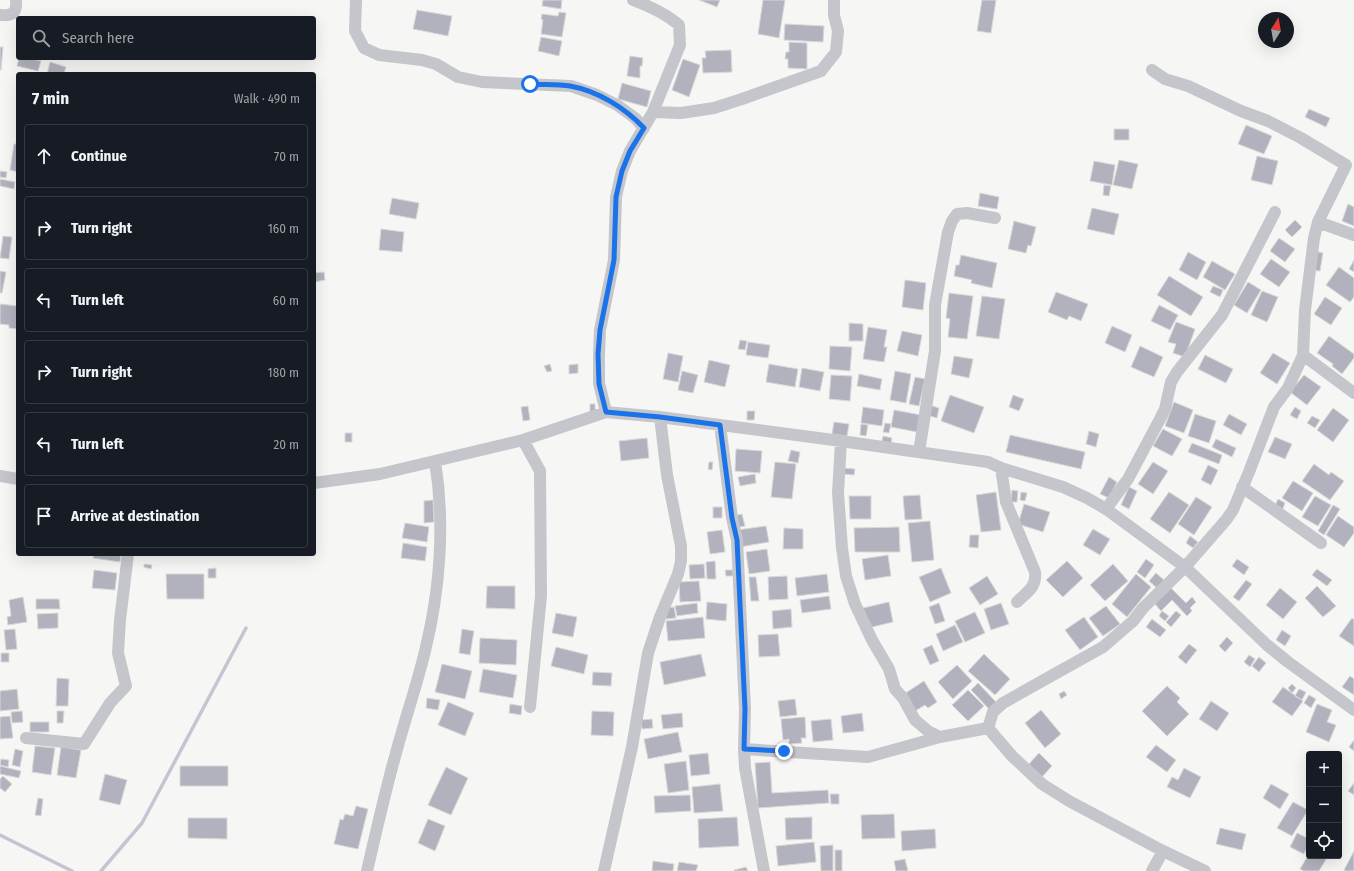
<!DOCTYPE html>
<meta charset="utf-8">
<style>
:root{--surface:#171b24;--page:#20242c;--text:#f1f3f6;--muted:#9ea1a6;--line:#363941}
body{margin:0;font-family:"Fira Sans Condensed",sans-serif;background:var(--page);color:var(--text)}
.controls{position:absolute;right:12px;bottom:12px;display:grid;overflow:hidden;border-radius:4px;box-shadow:0 4px 16px #0002}
.controls button{width:36px;height:36px;display:grid;place-items:center;padding:0;border:0;border-bottom:1px solid var(--line);background:var(--surface);color:var(--text);font:20px sans-serif}
.compass{position:absolute;left:1258px;top:12px;width:36px;height:36px;border-radius:50%;background:var(--surface);box-shadow:0 4px 16px #0002;rotate:11deg}
.stop{position:absolute;width:12px;height:12px;margin:-9px;border:3px solid #1a73e8;border-radius:50%;background:#fff}
.stop.end{background:#1a73e8;border-color:#fff;box-shadow:0 1px 4px #0008}
.list{margin:0;padding:0;list-style:none}
h2{display:flex;justify-content:space-between;align-items:center;height:52px;margin:0;padding:0 16px;font-size:17px}
h2 small{font-size:13px;font-weight:400;color:var(--muted)}
.list li{display:grid;grid-template-columns:26px 1fr auto;gap:12px;align-items:center;box-sizing:border-box;height:64px;margin:0 8px 8px;padding:0 8px;border:1px solid var(--line);border-radius:4px}
.list b{display:block;font-size:15px;white-space:nowrap}
.list em{font-size:13px;font-style:normal;color:var(--muted)}
.icon{flex:none;width:22px;height:22px;fill:none;stroke:currentColor;stroke-width:2;stroke-linecap:round;stroke-linejoin:round}
.map{position:relative;flex:none;width:1354px;height:871px;overflow:hidden}
.search{position:absolute;background:var(--surface);box-shadow:0 4px 16px #0002;left:16px;top:16px;width:300px;height:44px;display:flex;align-items:center;gap:10px;box-sizing:border-box;padding:0 14px;border-radius:4px;color:var(--muted);font-size:15px}
.panel{position:absolute;background:var(--surface);box-shadow:0 4px 16px #0002;left:16px;top:72px;width:300px;height:484px;border-radius:4px}
.map>svg:first-child{display:block}
.lines{fill:none;stroke-linecap:round;stroke-linejoin:round}
.stream{stroke:#c3c6d1;stroke-width:3.5}
.building{fill:#b2b2be;stroke:#d8d9d7}
.minor{stroke:#c5c5cc;stroke-width:12}
.route{stroke:#1a73e8;stroke-width:5}
</style>
<div class="map">
<svg width="1354" height="871" viewBox="0 0 1354 871">
<rect width="100%" height="100%" fill="#f6f7f4"/>
<g class="lines">
<path class="stream" d="M0,835L72,871
M101,871L142,823L246,628"/>
</g>
<path class="building" d="M543,0H562L561,9L542,6Z
M699,0H720L717,7Z
M763,0H785L779,38L758,34Z
M982,0H996L991,33L977,31Z
M417,10L452,16L448,36L413,29Z
M559,12L566,13L562,37L541,34L543,20L541,19L542,14L558,16Z
M785,24L824,26L823,42L784,40Z
M541,37L562,41L559,56L538,51Z
M789,42L807,43V69L788,68V59H785L786,52H789Z
M0,47H3L1,70H0Z
M731,50L732,72L703,73L702,58H706L705,51Z
M630,56L643,58L642,66H640V78L627,76Z
M19,58H28L41,61L38,71L17,66Z
M683,59L700,65L689,97L672,90Z
M50,62L66,67L64,74H47Z
M622,83L651,91L647,107L618,99Z
M1309,109L1330,118L1326,127L1305,117Z
M1246,125L1272,136L1264,154L1238,144Z
M1114,129H1129V140H1114Z
M14,144H18V172L10,170Z
M1257,156L1278,161L1272,185L1251,180Z
M1119,160L1138,164L1132,189L1113,185Z
M1094,161L1115,165L1112,185L1090,181Z
M0,171L7,172L6,178L0,177Z
M0,179L15,182L14,189L0,186Z
M1104,185L1111,186L1109,196L1103,195Z
M980,193L999,197L997,209L978,206Z
M392,198L419,203L416,219L389,214Z
M1348,204L1354,207V226L1342,221Z
M1092,208L1119,214L1114,235L1087,229Z
M1295,220L1302,227L1292,237L1285,230Z
M1014,221L1036,227L1031,246L1028,245L1026,253L1008,249Z
M381,229L404,232L402,252L379,250Z
M3,236L12,237L9,259L0,258Z
M1279,238L1295,249L1285,262L1270,251Z
M1314,251L1323,253L1320,271L1311,270Z
M1188,252L1206,262L1197,280L1179,270Z
M961,255L997,263L992,288L971,283L972,280L954,276L956,265H959Z
M1271,259L1290,272L1279,287L1260,274Z
M1354,260V272L1349,269Z
M1212,261L1235,274L1225,290L1203,277Z
M1339,267L1354,278V297L1350,302L1326,285Z
M0,271L6,272L2,293H0Z
M324,272L325,280L314,282V273Z
M1169,276L1203,297L1191,316L1157,295Z
M905,280L926,283L923,310L902,307Z
M1248,282L1261,290L1247,313L1234,305Z
M1213,286L1223,290L1220,297L1210,292Z
M1262,291L1278,297L1267,322L1251,315Z
M1056,292L1088,304L1081,321L1069,316L1067,320L1048,312Z
M949,293L973,296L967,339L948,337L950,319L946,318Z
M982,296L1005,299L999,339L976,336Z
M1325,297L1342,308L1331,325L1314,314Z
M0,304L18,306V329L9,328V325L0,324Z
M1159,305L1178,315L1170,330L1151,321Z
M1176,322L1195,329L1185,357L1173,353L1176,344L1168,342Z
M849,323L863,324V341H849Z
M1112,326L1132,335L1125,352L1105,343Z
M868,327L887,330L884,347H887L884,362L863,359Z
M902,331L922,335L918,356L897,351Z
M1329,336L1354,354V358L1342,374L1332,366L1333,364L1317,353Z
M740,340L747,341L745,350L738,349Z
M748,342L770,345L768,358L746,355Z
M830,346L852,347L850,371L829,369Z
M1140,346L1163,357L1154,377L1131,367Z
M668,353L683,356L678,382L663,379Z
M1273,353L1290,363L1277,384L1260,373Z
M1205,355L1233,369L1226,383L1198,369Z
M954,356L973,359L969,378L951,374Z
M709,360L730,365L725,387L704,382Z
M550,364L552,371L547,372L544,366Z
M578,364V373L569,374V365Z
M769,364L798,369L795,387L766,382Z
M802,368L824,372L820,391L799,387Z
M682,371L698,375L693,393L678,390Z
M895,371L911,374L906,403L890,400Z
M859,374L882,379L880,390L857,386Z
M831,375L852,376L850,401L829,399Z
M1304,375L1321,387L1307,405L1290,392Z
M915,377L925,379L919,406L909,404Z
M950,395L984,407L974,433L941,421Z
M1013,395L1024,399L1019,411L1009,407Z
M1174,402L1193,410L1184,433L1165,426Z
M590,404H595V414H590Z
M929,405L939,408L937,418L927,415Z
M528,406L530,420L523,421L521,407Z
M863,407L884,410L882,426L861,423Z
M1295,407L1301,411L1297,419L1290,415Z
M1333,408L1349,420L1333,442L1317,430Z
M894,410L921,415L917,432L891,427Z
M747,411H755L754,420H747Z
M1195,414L1216,421L1209,443L1188,436Z
M1229,414L1247,424L1241,435L1223,425Z
M1312,416L1320,420L1315,428L1307,423Z
M834,422L849,424L847,436L832,434Z
M885,423L891,424L889,433L883,432Z
M861,424L868,425L866,436L860,435Z
M1163,429L1182,439L1172,456L1153,446Z
M1089,431L1099,434L1096,447L1086,444Z
M345,433H352V442H345Z
M1010,435L1085,452L1081,469L1006,452Z
M883,436L892,438L891,443L882,441Z
M1275,437L1292,444L1285,459L1268,452Z
M647,438L649,458L621,461L619,441Z
M1216,439L1236,448L1232,457L1212,447Z
M1192,443L1222,455L1219,464L1188,452Z
M736,449L762,451L760,473L735,471Z
M791,450L800,452L798,463L788,461Z
M709,462H713L712,470L708,469Z
M775,462L796,464L792,499L771,497Z
M1153,462L1168,471L1153,494L1138,484Z
M1314,464L1329,475L1331,472L1344,481L1330,500L1302,481Z
M1208,465L1218,470L1211,485L1201,480Z
M843,468L855,469L854,475L843,474Z
M755,474L756,483L740,486L738,477Z
M1109,477L1117,482L1109,498L1100,494Z
M1293,481L1313,493L1302,511L1282,498Z
M1129,487L1137,491L1129,509L1121,505Z
M1012,490L1018,491L1017,502H1011Z
M996,492L1001,530L981,532L976,495Z
M1021,492L1027,493L1025,501L1020,500Z
M1169,492L1189,505L1170,533L1150,519Z
M920,495L922,519L905,520L903,496Z
M849,496H871V519H850Z
M1315,496L1331,505L1318,526L1302,517Z
M1196,497L1212,507L1194,535L1178,524Z
M1278,499L1285,503L1282,511L1274,508Z
M433,500L434,522L424,523V501Z
M1024,504L1050,512L1043,532L1018,524Z
M1333,505L1340,509L1324,535L1318,531Z
M713,507H722V518H713Z
M742,514L745,526L735,528L733,516Z
M1338,516L1354,527V533L1344,547L1326,535Z
M930,521L934,560L912,562L908,523Z
M405,523L429,527L427,542L402,538Z
M766,526L769,542L740,547L737,530Z
M899,527L900,552H855L854,528Z
M784,528L803,529V549H783Z
M1093,529L1110,539L1100,555L1083,545Z
M722,530L725,552L710,554L707,532Z
M970,535H979L978,548L969,547Z
M1190,536L1198,542L1193,548L1186,543Z
M403,543L427,547L425,561L401,558Z
M767,549L770,571L749,574L746,552Z
M94,554H121L120,562L93,558Z
M888,555L891,576L865,580L862,559Z
M1146,559L1154,565L1145,578L1137,572Z
M1237,559L1249,567L1244,575L1232,566Z
M715,561L716,579H707L706,562Z
M1067,561L1083,578L1063,597L1046,580Z
M144,564L152,565L151,569L144,567Z
M704,564L705,578L690,579L689,565Z
M1113,564L1128,581L1105,601L1090,585Z
M216,568V578H208V569Z
M941,568L951,593L930,602L919,577Z
M1317,569L1332,580L1327,586L1312,575Z
M94,570L117,573L115,590L92,588Z
M725,570H733V576H726Z
M1156,573L1164,580L1157,588L1149,581Z
M166,574H204V599H167Z
M827,574L829,592L797,596L795,578Z
M1136,574L1151,587L1127,617L1112,604Z
M787,576L788,599L769,600L768,577Z
M987,576L998,594L980,605L969,588Z
M749,577H756L759,601H751Z
M1246,580L1252,584L1239,601L1233,597Z
M699,581L701,601L680,602L679,582Z
M487,586H515V609L486,608Z
M1317,586L1336,606L1323,617L1305,598Z
M1171,588L1186,603L1192,597L1196,602L1190,608L1192,611L1187,616L1172,600L1161,611L1155,604Z
M1280,588L1297,602L1283,619L1266,605Z
M829,596L831,609L802,613L800,600Z
M23,597L27,622L8,625L7,617L11,616L9,600Z
M36,599H59L60,609H36Z
M707,602L727,604L726,621L706,619Z
M889,602L893,622L868,628L863,608Z
M697,603L698,613L677,616L675,606Z
M939,603L945,621L935,624L929,607Z
M1001,603L1009,624L991,630L984,609Z
M1106,606L1120,624L1103,636L1089,618Z
M674,607L676,618L666,619L665,608Z
M791,609L792,627L773,629L772,611Z
M1162,611L1169,616L1165,621L1159,616Z
M1176,611L1181,615L1171,627L1166,622Z
M975,612L985,633L965,642L955,621Z
M58,613V628L38,629L37,614Z
M556,613L577,617L573,637L552,633Z
M703,617L705,638L668,641L666,621Z
M1084,617L1098,637L1080,650L1065,630Z
M1352,618L1354,620V646L1339,636Z
M1152,619L1166,630L1160,637L1146,627Z
M955,625L963,642L943,651L936,634Z
M15,629L17,649L6,650L4,630Z
M462,629L474,631L470,655L459,653Z
M1282,630L1291,636L1285,646L1276,640Z
M778,634L780,656L759,657L758,635Z
M1227,637L1233,643L1225,652L1219,646Z
M480,638L517,640L516,665L479,663Z
M1189,644L1197,650L1186,664L1178,657Z
M932,645L939,661L930,665L923,649Z
M556,647L588,655L584,674L551,666Z
M1,653H9V662H1Z
M701,654L706,676L664,685L660,662Z
M984,654L1010,679L995,695L968,671Z
M1249,655L1255,659L1250,667L1244,662Z
M1259,657L1266,663L1259,672L1252,666Z
M442,664L472,671L465,699L435,692Z
M957,665L972,681L953,699L938,682Z
M483,669L517,675L513,698L479,692Z
M593,672L612,673L611,686L592,685Z
M1350,676L1354,679V695L1342,687Z
M57,678L69,679L68,706H56Z
M924,681L937,702L928,708L925,705L915,711L904,694Z
M978,683L996,702L989,709L971,690Z
M1292,684L1296,688L1292,693L1288,688Z
M1167,686L1180,698L1177,702L1189,714L1167,736L1142,711Z
M1283,687L1303,701L1292,716L1272,702Z
M17,689L19,709L0,711V691Z
M1299,689L1306,692L1302,700L1295,696Z
M968,690L984,706L968,721L952,705Z
M1064,691L1067,695L1061,699L1059,694Z
M1309,695L1316,699L1311,708L1304,703Z
M427,698L440,700L438,710L426,708Z
M795,699L797,715L780,717L778,701Z
M1211,701L1229,713L1217,731L1199,719Z
M448,702L474,713L465,736L438,725Z
M510,704L522,706L521,715L509,713Z
M1317,704L1332,710L1327,722L1336,725L1329,742L1306,732Z
M1041,710L1061,734L1045,748L1025,723Z
M22,711L23,722L12,723L11,712Z
M57,711H64L63,723H57Z
M592,711L614,712L613,736L591,735Z
M682,713L683,727L663,729L661,715Z
M862,713L864,731L843,733L841,716Z
M10,716L13,738L0,739V717Z
M805,717L806,738H801L802,743L789,744V739L783,740L781,719Z
M652,719L653,728L642,729L641,720Z
M831,719L833,740L813,742L811,721Z
M30,722H49V732H30Z
M678,732L682,752L648,759L644,739Z
M1354,740V751L1349,747Z
M1156,745L1176,760L1167,772L1146,757Z
M35,746L55,748L51,775L32,772Z
M61,747L81,750L76,778L57,775Z
M15,749L23,751L20,767L12,765Z
M708,753L710,774L691,776L689,755Z
M1039,753L1052,766L1041,778L1028,765Z
M1,759L9,760L8,767L0,765Z
M686,761L689,790L668,793L664,764Z
M770,762L772,793L828,790L829,803L758,808L755,763Z
M0,766L21,771L19,778L0,774Z
M180,766H228V786H180Z
M446,767L468,778L451,815L428,805Z
M1184,768L1201,777L1190,798L1167,787L1172,777L1178,780Z
M105,774L127,780L120,805L99,800Z
M3,776L12,784L5,792L0,788V779Z
M1354,783V795L1348,791Z
M720,784L723,811L694,813L692,787Z
M1271,784L1289,794L1280,809L1263,798Z
M830,794H839V804H831Z
M690,795L691,811L655,813L654,796Z
M38,798L43,799L41,816L35,815Z
M1293,802L1308,810L1292,836L1277,828Z
M356,806L368,809L358,849L334,844L340,819L343,820L345,814L353,816Z
M894,814L895,838L862,839L861,815Z
M737,817L739,846L699,848L698,819Z
M812,817V839L786,840L785,818Z
M188,818H227V839L188,838Z
M428,819L445,826L435,851L418,843Z
M1220,828L1246,834L1242,850L1216,844Z
M935,829L936,848L902,851L901,831Z
M1297,833L1309,839V844L1304,854L1290,847Z
M814,842L816,862L778,866L776,846Z
M833,845V871H821L820,846Z
M835,850H842V871H835Z
M1354,851V871H1346L1344,870Z
M1309,854V856H1328L1319,871H1304L1300,869Z
M905,859L908,871H896L894,861Z
M653,861L674,864L673,871H652Z
M679,862L698,865L696,871H677Z
M746,867L748,871H734V870Z"/>
<g class="lines">
<path class="minor" d="M356,0L355,31L364,48L379,55L422,60L436,64L458,77L482,82L571,86L597,95L617,105L635,118L644,128
M0,15C13,16 17,13 16,0
M1152,70L1165,79L1188,86L1241,111L1268,121L1301,138L1346,165L1318,222L1354,235
M653,112L681,113L714,108L742,99L821,71L836,52L838,31L834,15V0
M1303,355L1354,393
M606,412L599,383V354L600,330L614,260L616,197L622,171L630,151L653,112L680,45L679,25C666,14 649,6 633,0
M720,425L732,518L737,540L745,709L744,749L745,768L764,871
M523,440L540,471L541,596L530,707
M841,441L838,493L842,548L846,576L855,604L872,640L889,669L895,689L903,698L915,720L928,731L940,737L988,728
M919,452L935,351V305L948,232L952,221L957,214L967,213L995,218
M1001,468L1006,502L1035,572C1037,587 1027,592 1017,602
M0,476L18,479
M314,483L380,474L523,440L606,412L660,417L841,441L988,462L1001,468L1063,487L1087,498L1106,509L1185,567L1267,645L1288,662L1354,710
M1242,487L1321,543
M1106,509L1128,479L1160,419L1165,409L1171,382L1177,372L1222,315L1275,212
M988,728L993,712L1003,703L1103,647L1133,621L1143,608L1185,567L1226,520L1233,510L1249,472L1274,407L1288,388L1303,355L1305,310L1314,238L1318,222
M988,728L1012,756L1042,784L1069,801L1163,851L1205,871
M26,738L84,744L110,703L126,686L118,653L120,620L128,554
M744,749L868,757L940,737
M367,871C376,832 385,792 396,753C405,719 417,685 425,651C440,590 445,523 435,461
M604,871L632,747L648,653L660,617L678,574L681,561V546L667,475L660,417
M1152,871L1163,851"/>
</g>
<g class="lines">
<path class="route" d="M530,84C543,85 557,84 570,86C598,91 625,108 644,128L630,151L622,171L616,197L614,260L600,330L598,354L599,384L606,412L660,417L720,425L732,518L737,540L745,709L744,749L784,751"/>
</g>
</svg>
<div class="controls">
<button>+</button>
<button>−</button>
<button><svg class="icon" aria-label="locate" viewBox="0 0 24 24"><circle cx="12" cy="12" r="6"/><path d="M12 2v4M12 18v4M2 12h4M18 12h4"/></svg></button>
</div>
<svg class="compass" viewBox="-18 -18 36 36"><path d="M0-13l5 13h-10z" fill="#e53935"/><path d="M0 13l5-13h-10z" fill="#9ea1a6"/></svg>
<div class="stop" style="left:530px;top:84px"></div>
<div class="stop end" style="left:784px;top:751px"></div>
<div class="search"><svg class="icon" aria-label="search" viewBox="0 0 24 24"><circle cx="10" cy="10" r="6"/><path d="M15 15l6 6"/></svg>Search here</div>
<section class="panel">
<h2>7 min<small>Walk · 490 m</small></h2>
<ul class="list">
<li><svg class="icon" aria-label="ahead" viewBox="0 0 24 24"><path d="M12 20V5M6 11l6-6 6 6"/></svg><div><b>Continue</b></div><em>70 m</em></li>
<li><svg class="icon" aria-label="right" viewBox="0 0 24 24"><path d="M7 20v-9h11M14 6l5 5-5 5"/></svg><div><b>Turn right</b></div><em>160 m</em></li>
<li><svg class="icon" aria-label="left" viewBox="0 0 24 24"><path d="M17 20v-9H6M10 6l-5 5 5 5"/></svg><div><b>Turn left</b></div><em>60 m</em></li>
<li><svg class="icon" aria-label="right" viewBox="0 0 24 24"><path d="M7 20v-9h11M14 6l5 5-5 5"/></svg><div><b>Turn right</b></div><em>180 m</em></li>
<li><svg class="icon" aria-label="left" viewBox="0 0 24 24"><path d="M17 20v-9H6M10 6l-5 5 5 5"/></svg><div><b>Turn left</b></div><em>20 m</em></li>
<li><svg class="icon" aria-label="arrive" viewBox="0 0 24 24"><path d="M6 21V4h12l-3 4 3 4H6"/></svg><div><b>Arrive at destination</b></div></li>
</ul>
</section>
</div>
